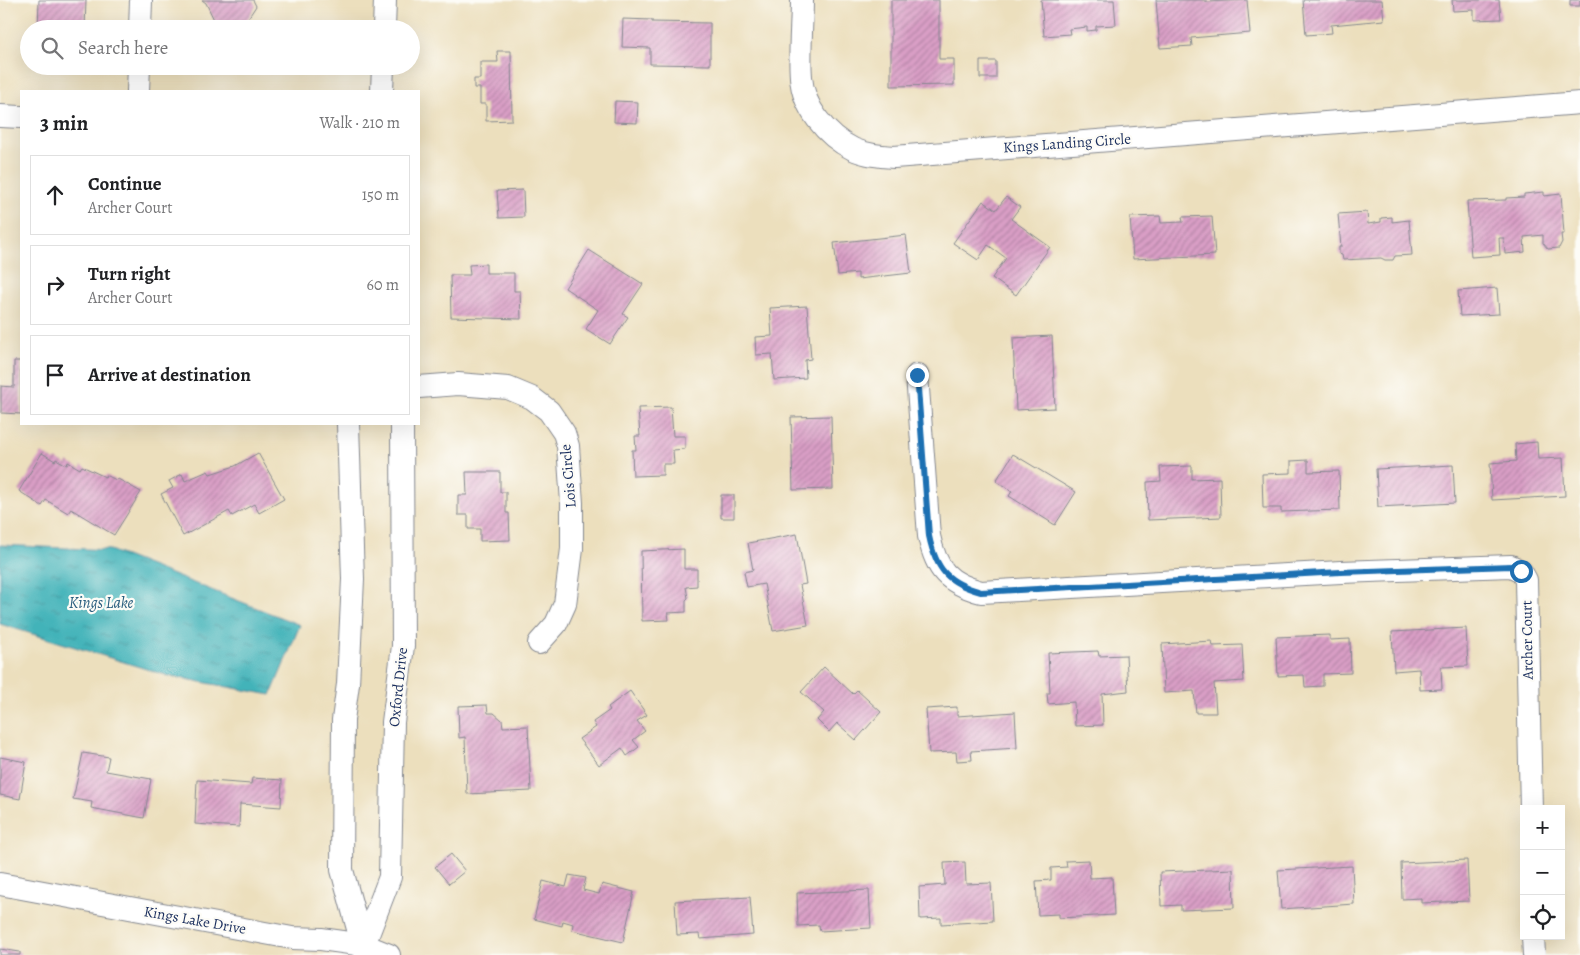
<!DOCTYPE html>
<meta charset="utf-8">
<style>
:root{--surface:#fff;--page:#f2f2f2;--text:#202124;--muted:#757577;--line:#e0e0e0}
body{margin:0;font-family:Alegreya,serif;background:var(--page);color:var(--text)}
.controls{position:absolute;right:15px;bottom:15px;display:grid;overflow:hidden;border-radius:0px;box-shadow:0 5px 20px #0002}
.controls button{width:45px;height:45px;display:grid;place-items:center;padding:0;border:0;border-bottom:1px solid var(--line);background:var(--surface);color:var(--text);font:25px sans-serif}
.stop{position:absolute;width:15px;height:15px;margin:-11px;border:4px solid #1f6fb2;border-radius:50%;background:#fff}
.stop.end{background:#1f6fb2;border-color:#fff;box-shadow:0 1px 5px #0008}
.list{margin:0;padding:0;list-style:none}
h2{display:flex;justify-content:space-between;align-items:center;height:65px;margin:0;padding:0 20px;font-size:21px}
h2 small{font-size:16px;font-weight:400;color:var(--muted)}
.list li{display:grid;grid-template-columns:32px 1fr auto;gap:15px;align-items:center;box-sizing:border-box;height:80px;margin:0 10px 10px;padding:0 10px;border:1px solid var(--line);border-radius:0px}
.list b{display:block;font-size:19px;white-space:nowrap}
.list p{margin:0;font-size:16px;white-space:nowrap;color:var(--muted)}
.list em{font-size:16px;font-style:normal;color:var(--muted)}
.icon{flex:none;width:28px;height:28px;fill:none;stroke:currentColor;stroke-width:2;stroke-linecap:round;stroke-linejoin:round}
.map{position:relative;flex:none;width:1580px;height:955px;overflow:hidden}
.search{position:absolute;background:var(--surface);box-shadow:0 5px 20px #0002;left:20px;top:20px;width:400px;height:55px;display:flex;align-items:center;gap:12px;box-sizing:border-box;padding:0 18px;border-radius:28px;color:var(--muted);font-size:19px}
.panel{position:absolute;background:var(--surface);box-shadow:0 5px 20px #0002;left:20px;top:90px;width:400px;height:335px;border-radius:0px}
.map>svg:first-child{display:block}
.water{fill:url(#water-ripples);stroke:#2f718c}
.building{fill:url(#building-hatch)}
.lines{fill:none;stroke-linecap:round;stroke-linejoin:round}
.street-casing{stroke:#84878e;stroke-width:24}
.street{stroke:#fff;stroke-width:22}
.route{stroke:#1f6fb2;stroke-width:6}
.labels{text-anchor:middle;stroke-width:4.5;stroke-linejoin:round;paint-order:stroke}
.street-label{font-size:15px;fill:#1b2f5e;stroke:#fdfcf7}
.water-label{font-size:16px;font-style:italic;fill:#295d7e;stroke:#fdfcf7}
</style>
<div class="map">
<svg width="1580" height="955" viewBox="0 0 1580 955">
<defs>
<pattern id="water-ripples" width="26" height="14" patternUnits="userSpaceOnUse" patternTransform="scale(1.25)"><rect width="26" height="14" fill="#43b3b9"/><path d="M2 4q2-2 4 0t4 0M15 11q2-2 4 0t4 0" fill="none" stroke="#37929a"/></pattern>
<pattern id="building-hatch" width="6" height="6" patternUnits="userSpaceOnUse" patternTransform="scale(1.25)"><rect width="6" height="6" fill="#da9fc6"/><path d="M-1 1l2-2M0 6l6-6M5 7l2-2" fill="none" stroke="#b082a4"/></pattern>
</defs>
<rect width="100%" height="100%" fill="#fdfcf7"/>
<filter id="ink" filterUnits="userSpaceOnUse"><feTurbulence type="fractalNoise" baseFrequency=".02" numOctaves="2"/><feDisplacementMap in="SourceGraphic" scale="10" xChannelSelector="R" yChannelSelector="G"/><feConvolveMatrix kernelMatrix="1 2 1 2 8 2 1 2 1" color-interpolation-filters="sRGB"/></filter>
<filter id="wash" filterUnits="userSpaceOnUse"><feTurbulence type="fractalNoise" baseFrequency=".0096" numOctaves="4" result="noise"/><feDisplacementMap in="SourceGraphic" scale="20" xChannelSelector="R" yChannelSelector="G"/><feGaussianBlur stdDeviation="1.12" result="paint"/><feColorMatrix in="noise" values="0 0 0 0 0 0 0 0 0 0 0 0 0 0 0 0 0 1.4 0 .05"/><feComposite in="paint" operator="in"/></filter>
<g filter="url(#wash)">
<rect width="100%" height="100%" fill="#ecdfbd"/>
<path class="water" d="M0,545L110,550L300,625L271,695L169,676L0,624Z"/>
<g id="blocks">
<path class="building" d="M39,0H86L85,29H38Z
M202,0H253L256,6L241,29H219L220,26H217L206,3Z
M891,0H939V59H954V85L891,86Z
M1041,0H1114L1116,25L1096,26V30L1087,31V27L1069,29L1070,34L1044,36Z
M1156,0H1206V2L1247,0L1250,33L1191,38L1192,46L1160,48Z
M1303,0H1382L1384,20L1331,25L1332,33L1306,35Z
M1452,0H1499L1501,19L1474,20V10L1453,11Z
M1570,0H1580V6H1570Z
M623,19L652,20V22L710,23V65L650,64V48L622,47Z
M497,51H511L512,120L486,121V104H480V88H474V79H480V62H498Z
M980,61H996V78H980Z
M615,101L638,102L637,123L614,122Z
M523,190L524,217L499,218L497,191Z
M1544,192V196L1561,194L1564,234H1561L1562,242L1559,248L1548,249L1543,243V235L1524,237L1525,252L1505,254L1504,238H1499L1500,255L1471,257L1467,201L1506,200V198L1524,197V194Z
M1006,197L1020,207L1011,219L1050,247L1016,295L992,278L1006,258L988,245L978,260L953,243L983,201L996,210Z
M1367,212L1368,224L1381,222V218L1392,217V222L1409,220L1412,255L1395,256L1393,260H1385L1381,258L1343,260L1342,255L1339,254V247H1341L1338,214Z
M1160,216L1161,223L1183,222L1182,217L1212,216L1215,255L1133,259L1130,217Z
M906,235L911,273L858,279V273L838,275L834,243Z
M589,250L643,284L623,314L628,317L610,344L586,329L598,310L565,288Z
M486,264V273H514V291H520L521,319L451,317L450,275H470L469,265Z
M1497,288L1499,314L1460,316L1458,291Z
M807,306L811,359L805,360L806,378L774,380L772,354L756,355L755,337L772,336L770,308Z
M1052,336L1055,408L1016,410L1013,338Z
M14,361H21V414L1,413V386L14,387Z
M671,407L673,436H685V449L673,450L674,464H663V475L633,476L632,450H636L635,436H640L638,408Z
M831,416L833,489L793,490L791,417Z
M1537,442L1538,459L1563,458L1565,496L1492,500L1490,463L1516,461L1515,444Z
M42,453L55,461L56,459L67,465L68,462L80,469L82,466L105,477L106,475L116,480L118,479L141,492L114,535L71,509L68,513L46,500L42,506L19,491Z
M258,453L284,499L259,513L254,504L232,516L229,511L183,536L161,494L173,488L169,481L182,474L185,481L208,471L210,474L235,466Z
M1013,454L1076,492L1055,525L1009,496L1012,491L996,481Z
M1308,460V472L1339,471L1340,510L1281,512V508H1263L1262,474L1291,473V461Z
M1453,465L1455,503L1378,507L1376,469Z
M1192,466V479L1220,478L1221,517L1148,520L1147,482L1161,481L1160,467Z
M466,472H500V492H506V513H509L510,540L480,541V529H468V515H458V495H467Z
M721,495H734V518H721Z
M797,534L806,584L800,585L808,625L773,631L764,584L747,587L744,572L753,570L748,543Z
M684,549V569H697V586L686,587L688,598L686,600V612L668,613L669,620L642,621L641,551Z
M1466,628L1468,666L1441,667L1442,689L1420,690L1419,669L1394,671L1392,632Z
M1330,635V640L1350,639L1351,673L1323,674V686L1305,687L1304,675L1278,676L1276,637Z
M1212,641L1213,646L1242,645L1244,681L1214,683L1216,713H1196L1194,691L1164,693L1162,644Z
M1098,651L1099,656L1126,655L1128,691L1102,694L1103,725L1075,726L1074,702L1048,704L1047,693H1050L1048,653Z
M824,667L853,694L857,690L881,712L856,740L837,723L829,732L817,720L824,712L801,692Z
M630,691L647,715L637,721L645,731L633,740L639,747L627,756L622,748L599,765L579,739L596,727L593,722L610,710L608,707Z
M487,705L488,713H494L502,720L503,727L528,726L531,791L467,794L465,737L459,738L458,706Z
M957,707V716L1015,712L1017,748L971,751L972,760L957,761L956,752L929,753L926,709Z
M83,753L109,757L106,771L151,779L144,818L91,808L92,802L73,799Z
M0,757L26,762L20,799L0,795Z
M252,778L282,780L281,807L240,804L239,827L195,824L197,780L251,784Z
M451,854L465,871L449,884L435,867Z
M1089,860L1090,878L1112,877L1114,915L1059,918V914L1038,915L1036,881L1051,880V868L1067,867L1066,861Z
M1467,860L1469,901L1421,903V898L1402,899L1401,863Z
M965,862L966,884L991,883L993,921L941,924V918L920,919L919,887L945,885L944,863Z
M1352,866L1354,904L1281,909L1278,870Z
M1233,869L1234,908L1181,910V905L1161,906L1160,872Z
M569,875L586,878L583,890L599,894L602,884L634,892L623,942L572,930L573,924L563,921L562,926L534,919L543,881L566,887Z
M869,890L871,928L820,931L819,925L798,926L797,893Z
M750,897L753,935L700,939L699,934L677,935L675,901Z
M0,949L20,952V955H0Z"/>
</g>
</g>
<g filter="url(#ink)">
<use href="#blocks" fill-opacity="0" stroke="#84878e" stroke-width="1"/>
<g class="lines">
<g class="street-casing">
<path id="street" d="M802,0C802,25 799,52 801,77C803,107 826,136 853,149C866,155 880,156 894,157L1580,103
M140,29L141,0
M384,29L385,0
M138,91L139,66
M382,91L383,66
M0,116L21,117
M917,375L929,536C936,570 948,583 981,592L1341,572L1511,566L1521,571L1526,580L1531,809
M419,387L458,384L508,388L532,398L549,411L564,433L568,446L572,503V549L565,604L556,624L539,643
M348,424L353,579L348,684L343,720L342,870L365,955
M0,884L292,938L321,939L364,945L389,955
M1533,936L1534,955
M364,945L390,877L393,722L403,646L402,424"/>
</g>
<use href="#street" class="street"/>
</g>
</g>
<g class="lines" filter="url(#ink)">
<path class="route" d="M917,375L929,536C936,570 948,583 981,592L1341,572L1511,566L1521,571"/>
</g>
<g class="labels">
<g class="street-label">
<text transform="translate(1067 143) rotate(-4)" y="5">Kings Landing Circle</text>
<text transform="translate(568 476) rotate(-95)" y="5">Lois Circle</text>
<text transform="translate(1527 640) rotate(-91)" y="5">Archer Court</text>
<text transform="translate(398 687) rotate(-84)" y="5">Oxford Drive</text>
<text transform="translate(195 920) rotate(10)" y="5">Kings Lake Drive</text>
</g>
<g class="water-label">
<text x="101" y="608">Kings Lake</text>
</g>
</g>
</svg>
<div class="controls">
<button>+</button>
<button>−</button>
<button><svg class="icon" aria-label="locate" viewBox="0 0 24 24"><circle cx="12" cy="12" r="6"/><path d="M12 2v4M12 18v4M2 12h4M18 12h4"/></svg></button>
</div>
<div class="stop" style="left:1521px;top:571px"></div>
<div class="stop end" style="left:917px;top:375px"></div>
<div class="search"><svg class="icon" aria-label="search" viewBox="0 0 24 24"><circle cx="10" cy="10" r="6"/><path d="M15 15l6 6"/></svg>Search here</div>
<section class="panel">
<h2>3 min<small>Walk · 210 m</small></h2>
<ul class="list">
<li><svg class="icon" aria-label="ahead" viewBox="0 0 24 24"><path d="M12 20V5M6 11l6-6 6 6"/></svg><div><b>Continue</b><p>Archer Court</p></div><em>150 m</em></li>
<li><svg class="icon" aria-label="right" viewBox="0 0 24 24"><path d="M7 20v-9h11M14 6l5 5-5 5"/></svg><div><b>Turn right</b><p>Archer Court</p></div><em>60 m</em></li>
<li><svg class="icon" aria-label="arrive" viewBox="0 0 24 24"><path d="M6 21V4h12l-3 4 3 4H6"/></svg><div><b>Arrive at destination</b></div></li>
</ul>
</section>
</div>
